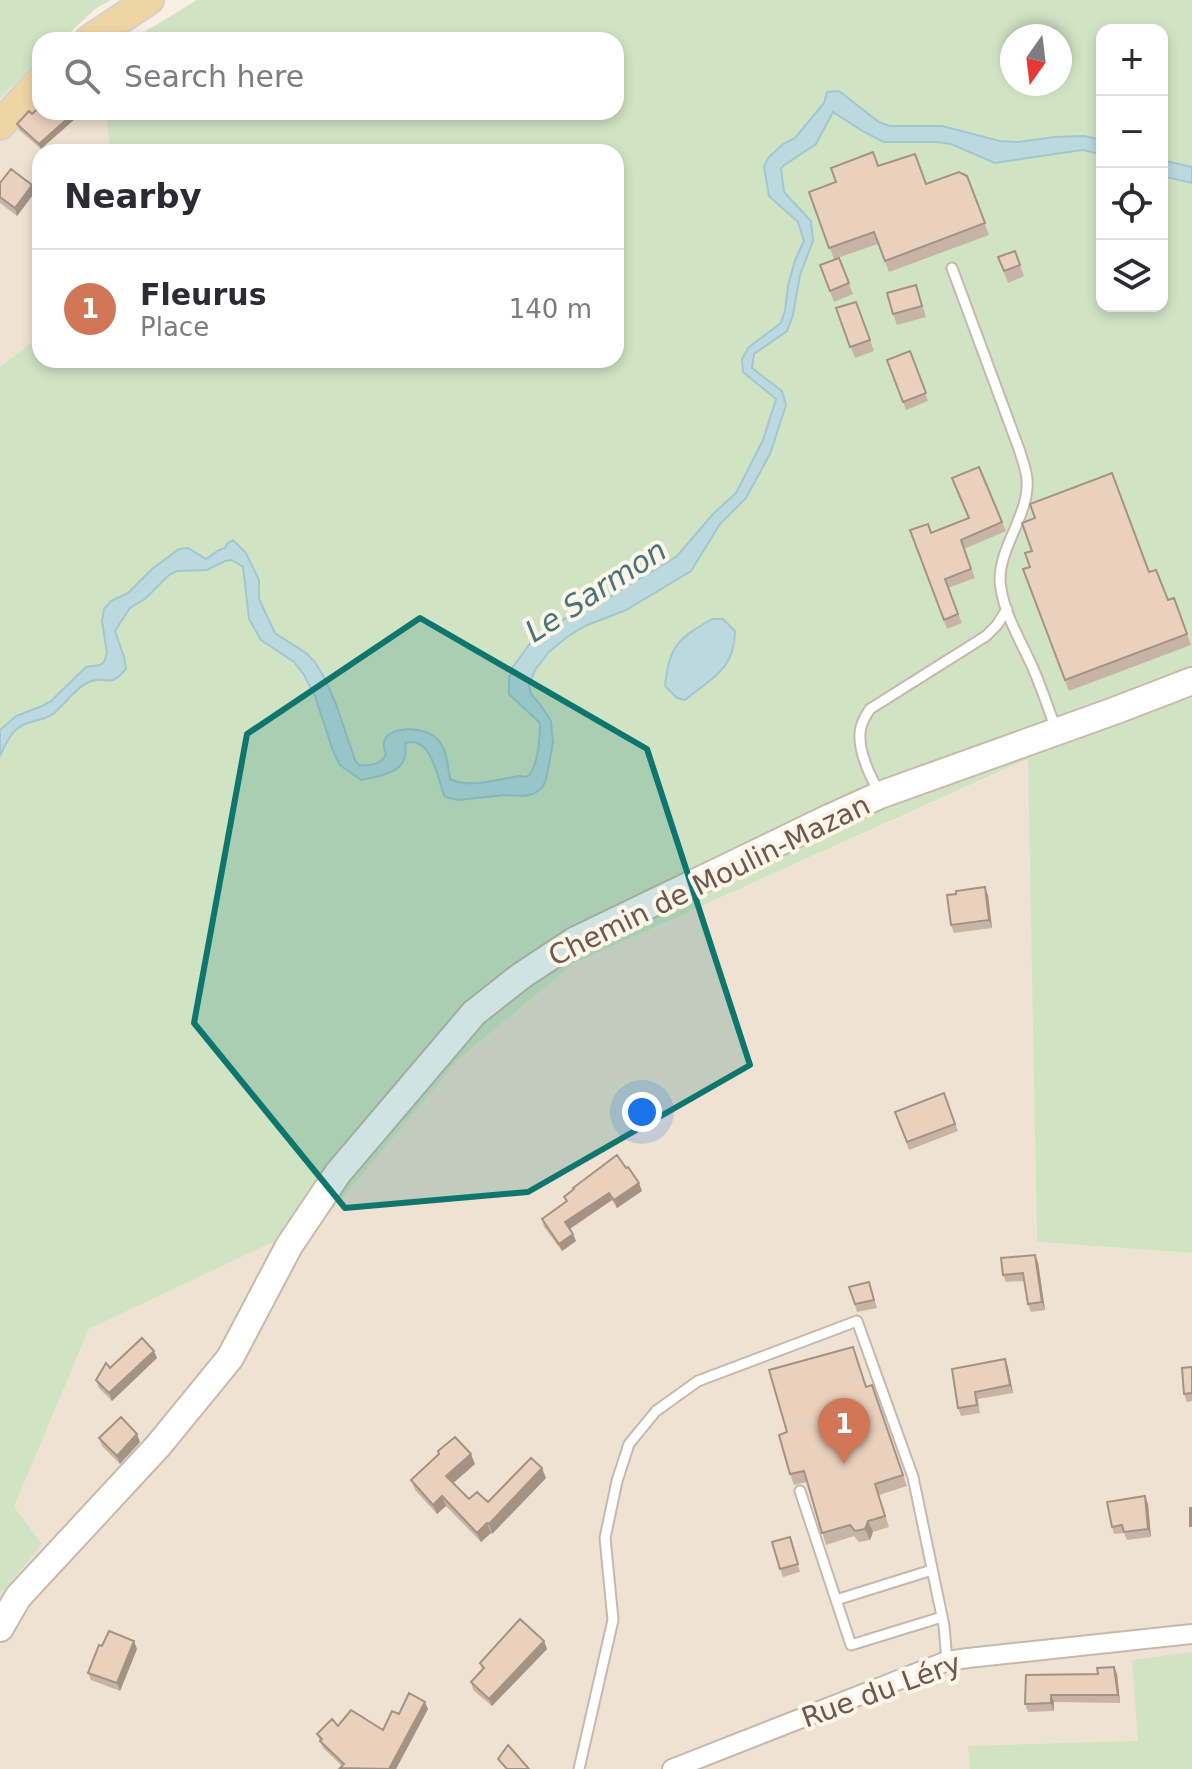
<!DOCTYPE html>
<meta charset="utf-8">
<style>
:root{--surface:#fff;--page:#f2f2f3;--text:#2b2b33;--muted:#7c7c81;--line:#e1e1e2;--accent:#d27658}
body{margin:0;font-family:"DejaVu Sans",sans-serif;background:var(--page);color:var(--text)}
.controls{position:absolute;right:24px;top:24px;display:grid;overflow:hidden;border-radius:16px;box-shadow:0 4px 12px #0003}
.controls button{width:72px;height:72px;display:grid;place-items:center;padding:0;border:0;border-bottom:2px solid var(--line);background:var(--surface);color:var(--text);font:40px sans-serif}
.compass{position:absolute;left:1000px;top:24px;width:72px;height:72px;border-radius:50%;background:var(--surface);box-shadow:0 4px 12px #0003;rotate:194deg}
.you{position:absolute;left:642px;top:1112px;width:28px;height:28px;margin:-20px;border:6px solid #fff;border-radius:50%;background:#1a73e8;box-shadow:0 0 0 12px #1a73e833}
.badge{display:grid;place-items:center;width:52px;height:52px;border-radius:50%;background:var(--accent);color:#fff;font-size:26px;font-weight:700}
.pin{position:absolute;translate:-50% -66px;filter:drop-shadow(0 2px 4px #0008)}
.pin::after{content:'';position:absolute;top:42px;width:28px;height:24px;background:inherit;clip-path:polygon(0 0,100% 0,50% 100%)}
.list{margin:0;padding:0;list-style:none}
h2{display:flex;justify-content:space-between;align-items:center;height:104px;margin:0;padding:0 32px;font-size:34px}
h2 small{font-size:26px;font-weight:400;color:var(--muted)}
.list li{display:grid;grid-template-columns:52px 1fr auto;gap:24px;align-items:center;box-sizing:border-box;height:120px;padding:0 32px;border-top:2px solid var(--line)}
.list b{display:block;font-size:30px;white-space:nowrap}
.list p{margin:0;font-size:26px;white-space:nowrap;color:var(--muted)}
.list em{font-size:26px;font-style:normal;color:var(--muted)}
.icon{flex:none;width:44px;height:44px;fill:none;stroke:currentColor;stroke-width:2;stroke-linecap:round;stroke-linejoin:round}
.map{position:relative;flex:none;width:1192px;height:1769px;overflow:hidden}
.search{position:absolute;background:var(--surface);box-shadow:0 4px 12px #0003;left:32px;top:32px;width:592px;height:88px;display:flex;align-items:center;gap:20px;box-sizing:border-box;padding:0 28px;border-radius:24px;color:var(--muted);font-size:30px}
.panel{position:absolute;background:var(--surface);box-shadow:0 4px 12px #0003;left:32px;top:144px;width:592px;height:224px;border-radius:24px}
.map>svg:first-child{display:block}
.residential{fill:#efe2d2}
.green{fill:#d0e4c4;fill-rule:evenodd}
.water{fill:#bbd9df;stroke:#a2c7cf;stroke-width:2}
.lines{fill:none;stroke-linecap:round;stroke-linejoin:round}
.lane-casing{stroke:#c7b8ac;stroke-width:13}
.street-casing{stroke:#c7b8ac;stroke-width:22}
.secondary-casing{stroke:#cab9aa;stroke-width:30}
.primary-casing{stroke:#d6d1cd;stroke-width:32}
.lane{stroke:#fff;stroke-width:9}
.street{stroke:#fff;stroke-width:18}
.secondary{stroke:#fff;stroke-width:26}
.primary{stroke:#efd5a4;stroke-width:28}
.wall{fill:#c9b4a3}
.shaded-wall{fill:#a49285}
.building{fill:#ead1be;stroke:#a49285;stroke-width:2}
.marked{fill:#0f766e;fill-opacity:0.2;stroke:#0f766e;stroke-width:6;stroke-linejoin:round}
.labels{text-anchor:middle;stroke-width:8;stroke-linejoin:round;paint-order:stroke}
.street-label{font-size:28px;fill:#6d594d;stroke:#fcf5e8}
.water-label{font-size:30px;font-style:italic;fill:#4a747d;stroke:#fcf5e8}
</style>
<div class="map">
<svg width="1192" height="1769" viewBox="0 0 1192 1769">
<rect width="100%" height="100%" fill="#f8f1e3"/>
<path class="residential" d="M40,61V112H106L110,152H40V340L32,342L0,367V98Z
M1029,759L1037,1242L1192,1253V1769H0V1595L3,1590L14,1507L89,1329L269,1244L317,1227L460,1058L573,964Z"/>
<path class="green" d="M0,0H111L95,9L62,40H40V61L0,98Z
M197,0H1192V1253L1037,1242L1028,759L573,964L460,1058L317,1228L269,1244L89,1329L14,1507L42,1544L0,1595V367L32,342L40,340V360H616V152H110L106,112H616V40H131ZM1102,30H1162V306H1102ZM1012,36H1060V84H1012Z
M1192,1652V1769H970L968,1746L1138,1741L1132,1660Z"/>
<path class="water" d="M839,91L879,122L890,126H942L1000,141L1018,142L1054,137L1084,136L1102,140V155L1084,150L1075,151L995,163L951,144L938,142H884L864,132L833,112L816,144L783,166L781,169L784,192L811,221L813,241L800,275L793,315L787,331L754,354L752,368L782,391L786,405L770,454L746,498L720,524L691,571L626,610L585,626L567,637L549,652L535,670L529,685L531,694L540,704L551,721L553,743L546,780L542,788L533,794L524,796L505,795L458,800L445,797C437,780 433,735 405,743C410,773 384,775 361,780L340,765L333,751L315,696L304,675L294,662L261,640L249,619L243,567L232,560L225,561L207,570L177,571L169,575L145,599L130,608L115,631L124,657L126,669C109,689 108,676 92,681C76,686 65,705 53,714C42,722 26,720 17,729C9,735 4,747 0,756V730L16,716L42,706L51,701L86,667L100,665L104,662L107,653L102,621L104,609L111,601L128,593L152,569L179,549L188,548L206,559L219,550L225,548L227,544L233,540L246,553L259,580V599L275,633L306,653L315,662L324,677L336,704L355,760L359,765C370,766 382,764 386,754C372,724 427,723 440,742C447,753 448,766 450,779C469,789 499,779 520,776L527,777C538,768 540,738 540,723L509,694V678L513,667L534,638L574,613L593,607L677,556L713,514L736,493L763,440L776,399L743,372L742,359L749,347L781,323L785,310L788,286L795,260L804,241L798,222L769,196L764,167L768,158L783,144L795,138L824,103L827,92Z
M1162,160L1192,167V183L1162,176Z
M712,619H723L735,631C735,669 712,678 685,700L677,698L665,686C669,645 678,639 712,619Z"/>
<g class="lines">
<g class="lane-casing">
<path id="lane" d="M952,268L1019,449C1022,459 1026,469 1027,479C1030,513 1000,546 1000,579C1001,609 1020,639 1032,666C1041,686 1048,708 1056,729
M879,792C870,776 856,747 861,727C862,721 867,714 870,709L986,636L997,625L1007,609
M800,1491L851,1645L942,1617
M836,1600L932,1570
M579,1769L613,1620L605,1538L617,1481L629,1444L656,1411L698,1381L857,1321L913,1477L944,1626L947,1661"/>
</g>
<g class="street-casing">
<path id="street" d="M672,1769L947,1661L968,1658L1192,1634"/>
</g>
<g class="secondary-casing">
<path id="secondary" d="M0,1628L18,1597L158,1446L230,1358L289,1246L338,1173L474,1013L521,976L574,941L829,818L880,795L1114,711L1192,681"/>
</g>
<g class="primary-casing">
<path id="primary" d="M89,40L149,0
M0,125L40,81"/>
</g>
<use href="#lane" class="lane"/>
<use href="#street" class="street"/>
<use href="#secondary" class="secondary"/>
<use href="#primary" class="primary"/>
</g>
<path class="wall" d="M32,114L41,149L19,130L17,124Z
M878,166L926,184L967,176L989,235L889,272L878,244L834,259L809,192Z
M0,183L32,185L35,192L17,216L0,203Z
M1015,251L1024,276L1008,283L998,257Z
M839,258L853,294L834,302L820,265Z
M916,285L926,317L897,325L893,314Z
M856,302L874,351L855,358L836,308Z
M910,351L928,401L906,410L887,360Z
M1035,519L1149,572L1168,600L1174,598L1191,645L1069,691L1023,569L1030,567Z
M1002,522L1006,531L964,549L975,578L948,588L962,623L947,629L910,530L931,533Z
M956,894L988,895L992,928L954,933L951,925Z
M944,1093L958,1131L909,1150L895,1112Z
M642,1191L617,1208L612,1200L570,1229L576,1241L562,1251L544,1227L542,1219L566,1201L564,1197Z
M1038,1262L1045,1310L1031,1312L1028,1304L1025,1281L1006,1282L1003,1275Z
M869,1282L877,1308L857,1312L849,1287Z
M157,1358L112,1401L99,1388L96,1380L110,1368Z
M1005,1359L1008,1367L1013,1393L978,1399L980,1413L961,1416L958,1408Z
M1192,1367V1401L1187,1402L1184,1394Z
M872,1385L907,1486L879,1495L889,1527L873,1532L870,1540L859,1542L854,1536L826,1545L807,1482L794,1485L790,1474L787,1432L867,1387Z
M99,1438L140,1442L120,1464L102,1446Z
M475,1464L453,1483L469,1499L488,1502L546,1478L492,1534L491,1533L481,1542L446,1506L437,1514L415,1490L411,1480Z
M1145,1496L1148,1504L1151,1537L1127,1540L1124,1533L1114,1534L1112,1527Z
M790,1537L800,1572L783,1577L780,1569Z
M544,1641L547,1649L492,1706L473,1690L471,1682L482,1669L480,1663Z
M137,1649L120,1691L91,1680L88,1673Z
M1117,1674L1120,1703L1054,1702V1711L1028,1712L1025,1704L1026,1675Z
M428,1709L396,1769H341L342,1766L323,1748L317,1734L338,1726L383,1730L399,1714Z"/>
<path class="shaded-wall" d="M75,112H83L41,149L39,144Z
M32,185L35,192L17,216L15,208Z
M985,887L988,895L992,928L989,920Z
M639,1183L642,1191L617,1208L614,1200Z
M609,1193L612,1200L568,1230L565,1222Z
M573,1234L576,1241L562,1251L559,1244Z
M1035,1255L1038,1262L1045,1310L1042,1302Z
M154,1351L157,1358L112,1401L109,1393Z
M1005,1359L1008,1367L1013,1393L1010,1385Z
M137,1434L140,1442L120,1464L117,1456Z
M471,1454L475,1464L450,1486L446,1476Z
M542,1468L546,1478L492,1534L489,1524Z
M442,1496L446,1506L437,1514L433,1505Z
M1145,1496L1148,1504L1151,1537L1148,1529Z
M868,1521L873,1532L870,1540L865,1529Z
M487,1523L491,1533L481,1542L477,1533Z
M134,1641L137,1649L120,1691L117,1683Z
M544,1641L547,1649L492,1706L489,1699Z
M1114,1667L1117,1674L1120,1703L1118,1695Z
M1051,1695L1054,1702V1711L1051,1703Z
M425,1702L428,1709L396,1769H389Z"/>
<path class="building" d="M40,107V112H75L39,144L17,124L29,111L32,114Z
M873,152L878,166L915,154L926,184L959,172L967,176L985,223L885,261L874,232L829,248L809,192L836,182L831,168Z
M11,169L32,185L15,208L0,197V183Z
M1015,251L1020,265L1004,271L998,257Z
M839,258L849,283L830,291L820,265Z
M916,285L922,306L893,314L887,293Z
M856,302L870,340L850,347L836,308Z
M910,351L926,393L903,402L887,360Z
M979,467L1002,522L961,540L971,569L945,579L958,614L944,620L910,530L928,524L931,533L969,518L952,478Z
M1112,473L1149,572L1156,570L1168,600L1174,598L1187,634L1065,680L1023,569L1030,567L1025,553L1032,551L1022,523L1035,518L1030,504Z
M985,887L989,920L951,925L947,895L956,894V891Z
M944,1093L955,1124L907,1142L895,1112Z
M617,1155L626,1168L628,1167L639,1183L614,1200L609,1193L565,1222L573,1234L559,1244L542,1219L567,1201L564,1197L574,1189L573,1188Z
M1035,1255L1042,1302L1028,1304L1023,1273L1003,1275L1001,1258Z
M869,1282L874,1300L855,1304L849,1287Z
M142,1338L154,1351L109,1393L96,1380L106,1363L110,1368Z
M853,1347L866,1387L872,1385L903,1475L875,1484L885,1516L868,1521L865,1529L855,1531L850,1525L822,1533L804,1471L790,1474L779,1435L787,1432L769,1370Z
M1005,1359L1010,1385L975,1392L977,1405L958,1408L952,1369Z
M1192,1367V1393L1184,1394L1182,1368Z
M121,1417L137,1434L117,1456L99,1438Z
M455,1437L471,1454L446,1476L469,1499L477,1492L488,1502L531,1458L542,1468L489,1524L487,1523L477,1533L442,1496L433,1505L411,1480L439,1454L438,1451Z
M1145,1496L1148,1529L1124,1532L1122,1525L1112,1527L1107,1502Z
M1190,1508H1192V1526H1190Z
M790,1537L798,1564L780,1569L772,1542Z
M520,1619L544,1641L489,1699L471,1682L484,1668L480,1663Z
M109,1631L134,1641L117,1683L88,1673L99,1645L102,1646Z
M1114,1667L1118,1695H1051V1703L1025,1704L1026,1675L1098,1674L1097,1668Z
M409,1693L425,1702L389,1769L340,1768L344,1764L320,1741L322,1739L317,1734L332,1719L338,1726L351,1710L383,1730L392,1711L399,1714Z
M508,1745L529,1769H507L498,1759Z"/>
<path class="marked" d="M420,618L647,749L750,1065L528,1192L345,1208L194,1023L247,734Z"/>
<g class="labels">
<g class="street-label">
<text transform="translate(709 880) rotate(-26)" y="10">Chemin de Moulin-Mazan</text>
<text transform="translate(881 1690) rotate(-20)" y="10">Rue du Léry</text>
</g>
<g class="water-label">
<text transform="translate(596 591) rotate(-33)" y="10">Le Sarmon</text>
</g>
</g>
</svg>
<div class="controls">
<button>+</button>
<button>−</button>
<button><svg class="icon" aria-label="locate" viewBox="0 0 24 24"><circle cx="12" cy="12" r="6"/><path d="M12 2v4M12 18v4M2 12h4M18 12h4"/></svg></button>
<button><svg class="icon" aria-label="layers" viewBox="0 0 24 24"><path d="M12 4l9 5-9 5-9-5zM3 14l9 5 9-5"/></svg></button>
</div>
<svg class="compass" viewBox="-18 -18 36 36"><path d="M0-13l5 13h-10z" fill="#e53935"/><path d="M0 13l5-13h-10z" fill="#7c7c81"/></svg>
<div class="you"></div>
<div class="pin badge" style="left:844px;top:1464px">1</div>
<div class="search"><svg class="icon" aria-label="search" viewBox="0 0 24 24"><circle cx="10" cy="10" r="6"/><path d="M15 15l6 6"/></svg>Search here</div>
<section class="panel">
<h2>Nearby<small></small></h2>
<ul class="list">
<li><span class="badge">1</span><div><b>Fleurus</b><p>Place</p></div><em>140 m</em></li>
</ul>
</section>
</div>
